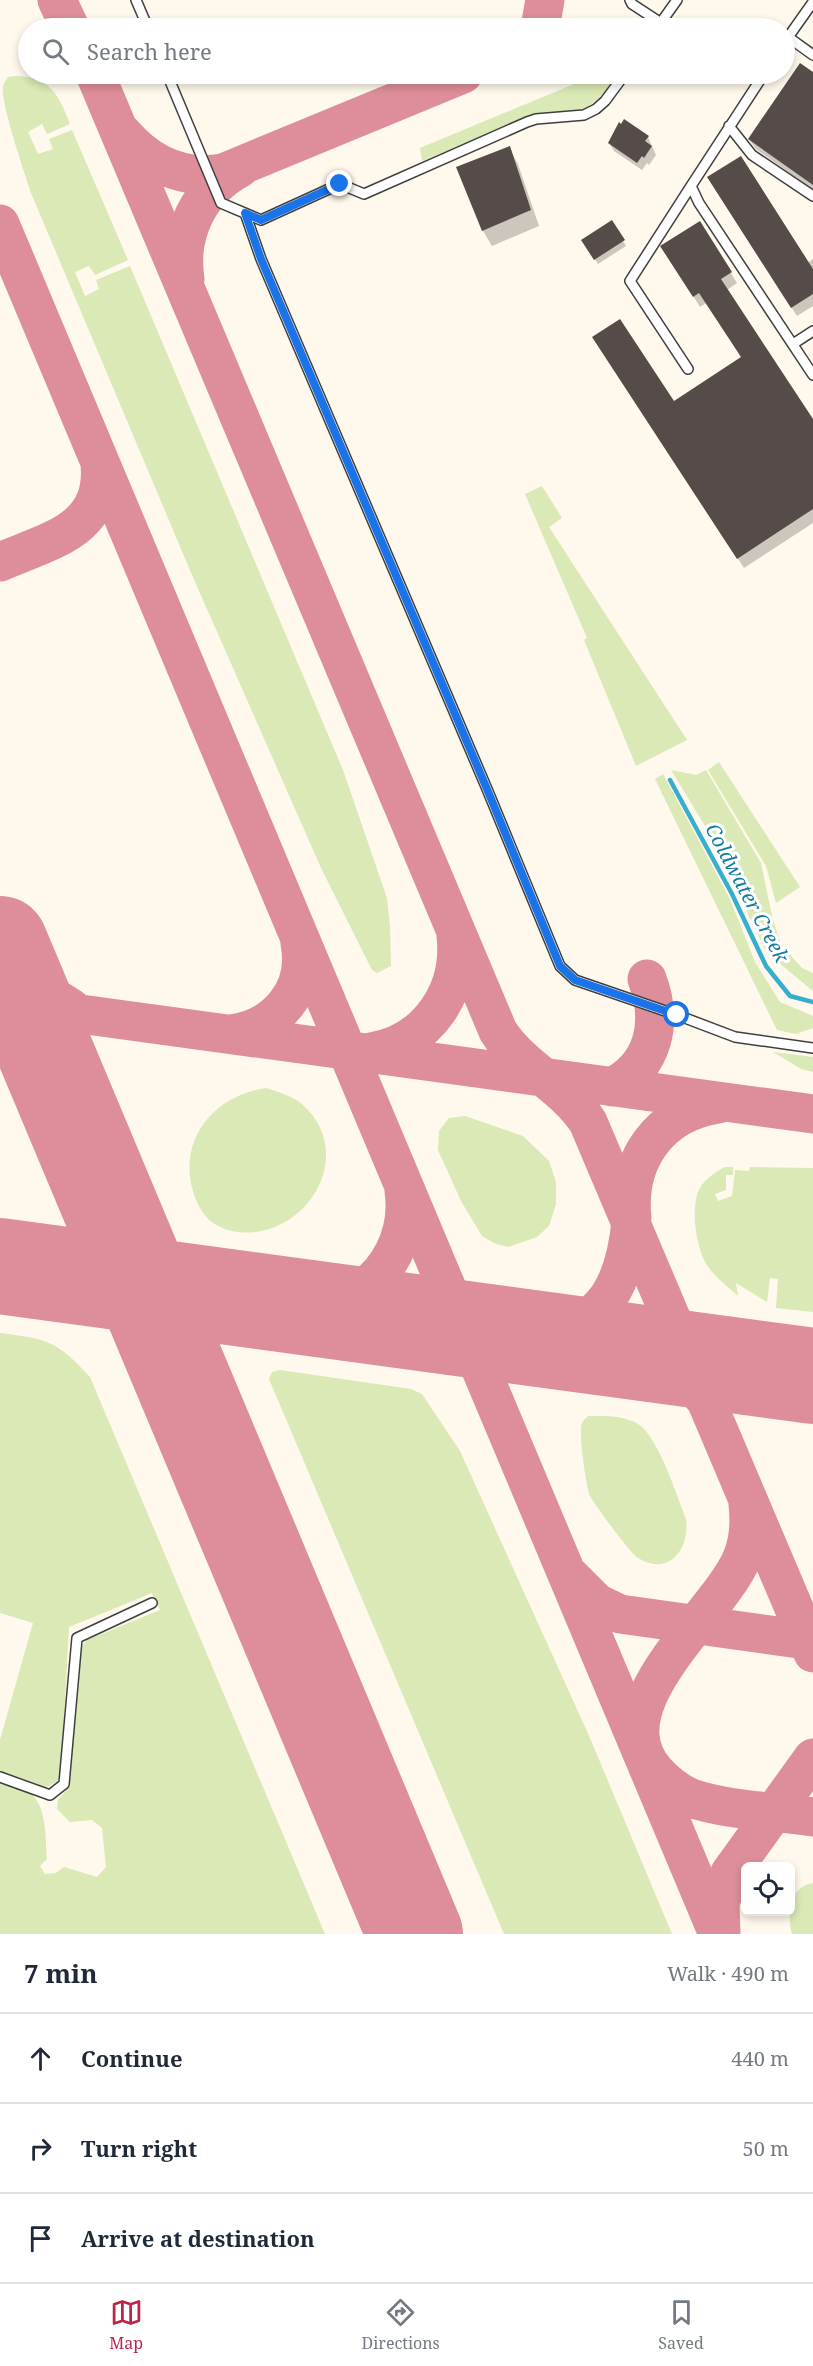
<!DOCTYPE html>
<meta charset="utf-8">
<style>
:root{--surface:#fff;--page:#f6f6f7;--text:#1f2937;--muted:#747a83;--line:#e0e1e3;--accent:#be2348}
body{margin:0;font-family:"Noto Serif",serif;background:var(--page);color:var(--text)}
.controls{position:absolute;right:18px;bottom:18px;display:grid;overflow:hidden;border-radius:9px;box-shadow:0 3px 9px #0003}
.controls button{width:54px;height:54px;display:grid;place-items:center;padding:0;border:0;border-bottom:2px solid var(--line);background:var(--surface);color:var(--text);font:30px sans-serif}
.stop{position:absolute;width:18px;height:18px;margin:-14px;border:4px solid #1a73e8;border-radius:50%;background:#fff}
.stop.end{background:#1a73e8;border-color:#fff;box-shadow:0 2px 6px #0008}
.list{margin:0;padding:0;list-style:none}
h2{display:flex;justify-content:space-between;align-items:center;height:78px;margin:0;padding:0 24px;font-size:26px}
h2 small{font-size:20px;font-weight:400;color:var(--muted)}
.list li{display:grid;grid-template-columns:39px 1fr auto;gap:18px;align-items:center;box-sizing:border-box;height:90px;padding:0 24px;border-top:2px solid var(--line)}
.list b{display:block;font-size:22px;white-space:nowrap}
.list em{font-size:20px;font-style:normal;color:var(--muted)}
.icon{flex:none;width:33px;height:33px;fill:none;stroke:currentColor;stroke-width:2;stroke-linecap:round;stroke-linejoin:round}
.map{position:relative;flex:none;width:813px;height:1934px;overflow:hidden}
.search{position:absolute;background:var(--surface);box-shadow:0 3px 9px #0003;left:18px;right:18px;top:18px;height:66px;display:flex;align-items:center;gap:15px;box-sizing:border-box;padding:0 21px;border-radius:33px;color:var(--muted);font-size:22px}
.sheet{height:348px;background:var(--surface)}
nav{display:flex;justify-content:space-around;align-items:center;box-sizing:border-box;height:84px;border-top:2px solid var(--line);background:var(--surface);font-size:16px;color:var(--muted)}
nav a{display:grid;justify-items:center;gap:3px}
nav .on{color:var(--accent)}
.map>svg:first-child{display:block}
.green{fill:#dae9b5}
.shadow{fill:#0003}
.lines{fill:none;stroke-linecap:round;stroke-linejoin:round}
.stream{stroke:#36afcf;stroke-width:4.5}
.taxiway{stroke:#de8e9a;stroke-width:39}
.runway{stroke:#de8e9a;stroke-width:96}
.building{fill:#554b49}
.service-casing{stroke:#3f3f3f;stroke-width:12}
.service{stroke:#fff;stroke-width:9}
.route{stroke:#1a73e8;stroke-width:8}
.labels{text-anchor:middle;stroke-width:6;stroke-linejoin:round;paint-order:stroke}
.water-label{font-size:20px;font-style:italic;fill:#147d9f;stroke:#fff}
</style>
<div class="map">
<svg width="813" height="1934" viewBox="0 0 813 1934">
<rect width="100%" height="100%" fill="#fff8ec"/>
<path class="green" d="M598,74H619L605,93L585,109L529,116L422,161L420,148Z
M15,76C51,77 58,94 70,124L47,134L42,124L28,132L38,154L53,149L49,139L72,130L128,260L95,275L89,266L75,272L85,296L99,289L96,280L130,266L343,770L387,898L390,926L391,966L377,973L372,970L321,868L192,575L31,193C25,174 0,102 3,86C4,83 6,80 8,77Z
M542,486L562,518L549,527L687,740L636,766L584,640L587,638L525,494Z
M719,762L800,887L776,903L766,866L708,770Z
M671,770L696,775L706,770L761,863L772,916L781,945L802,968L813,973V991L767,953L740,898L727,862Z
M663,774L730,899L755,962L780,1002L813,1016V1028L796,1034L777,1030L655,779Z
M773,1052L813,1057V1072L801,1069Z
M266,1088C278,1092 293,1096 303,1105C360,1157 302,1245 232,1231C214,1227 203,1217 196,1200C174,1145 210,1096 266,1088Z
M465,1116L523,1136L549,1161L556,1182V1204L549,1226L537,1237L508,1247L496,1244L482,1236L461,1201L438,1150L439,1131L449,1118Z
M725,1167H733V1175H726V1190L715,1194L718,1201L732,1196L735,1170L749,1171L750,1167L813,1168V1312L776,1308L778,1279L770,1278L767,1302L736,1283L738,1296C726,1285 713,1276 705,1262C696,1244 691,1212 698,1192C702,1181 715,1172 725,1167Z
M0,1333C48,1339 57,1341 90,1377L325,1934H0V1784C7,1787 17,1786 24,1789C48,1800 45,1837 47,1859L40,1866L45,1874L56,1873L64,1867L97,1877L106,1867L102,1828L92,1820L70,1822L57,1809L58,1799L66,1791L71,1768L79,1649L87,1640L160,1610L152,1593L69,1627L61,1774L57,1782L46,1787L0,1771V1740L33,1623L0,1613Z
M280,1370L411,1389L422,1394L460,1451L590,1738L672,1934H504L269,1379L272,1372Z
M588,1416C605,1416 623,1415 638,1424C658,1436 677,1496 686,1519C690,1549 669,1577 638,1558C630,1553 595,1505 590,1496C586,1487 578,1430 582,1423C583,1420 586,1418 588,1416Z
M813,1883V1934H792C787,1915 788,1887 813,1883Z"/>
<path class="shadow" d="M813,74V190L756,149L749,139Z
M648,137L656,155L649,165L647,163L642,170L614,151L609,143Z
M509,148L518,164L539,226L492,246L483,231L458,168Z
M714,187L807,263L813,259V306L797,316Z
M612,222L626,246L598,264L583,241Z
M669,257L731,273L737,283L727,290L813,422V523L744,568L600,348L673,403L742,358L706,303L700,307Z"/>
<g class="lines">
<path class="stream" d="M670,780L732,894L766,966L790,996L813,1002"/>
<path class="taxiway" d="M57,0L70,28
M540,28L545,0
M95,74L498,1031C521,1068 564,1085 588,1122L813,1653
M123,134C149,164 183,180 223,173L463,74
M0,224L718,1934
M185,279C178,233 199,190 240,168
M0,562C51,540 106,530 100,463
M2,949L33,984L71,1008
M0,1003L813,1114
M231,1034C277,1028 309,990 300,943
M371,1052C428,1043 462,991 456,936
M612,1087C655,1065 663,1021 647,979
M632,1218C626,1160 659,1113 718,1104
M309,1309C322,1304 337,1301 349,1296C389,1278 410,1233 404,1191
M407,1322C434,1329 460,1337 476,1362
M677,1326C692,1349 716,1359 742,1367
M464,1330C489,1332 518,1338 543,1334C607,1325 625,1280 631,1222
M624,1351C654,1360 684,1370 703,1397
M748,1504C750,1522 749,1541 742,1558C718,1616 598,1704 655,1771C665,1782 677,1792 691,1798C729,1811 773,1811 813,1817
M570,1576L597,1603L620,1614L813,1641
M721,1934L720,1903L730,1873L813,1758"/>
<path class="runway" d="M0,944L415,1934
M0,1266L813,1376"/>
</g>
<path class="building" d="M800,63L813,72V185L748,139Z
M624,119L649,136L645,141L652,146L644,158L642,156L637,163L608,143L619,122L621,124Z
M510,146L531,210L482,231L456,167Z
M741,156L813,269V294L791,308L707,177Z
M612,220L625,240L594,260L581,240Z
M700,221L732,272L721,279L813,419V509L737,559L592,337L620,319L674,401L741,357L699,293L693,297L660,246Z"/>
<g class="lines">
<g class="service-casing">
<path id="service" d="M136,0L148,28
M630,0L632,4L661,23
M657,28L677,0
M788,37L813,55
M784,43L813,2
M167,74L221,203L261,220L340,184L364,194L527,122L536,119L584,115L596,109L605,101L625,74
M764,74L691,186L699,203L813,375
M729,126L752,155L813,196
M245,213L261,259L487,789L560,966L575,980L677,1015L735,1037L813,1048
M793,344L813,331
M688,369L630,281L691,186
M0,1777L50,1795L64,1784L77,1638L152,1603"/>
</g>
<use href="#service" class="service"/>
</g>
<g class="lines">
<path class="route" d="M340,184L261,220L245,213L261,259L487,789L560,966L575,980L677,1015"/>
</g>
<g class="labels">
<g class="water-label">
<text transform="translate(747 893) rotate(62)" y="7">Coldwater Creek</text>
</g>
</g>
</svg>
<div class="controls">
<button><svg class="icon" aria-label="locate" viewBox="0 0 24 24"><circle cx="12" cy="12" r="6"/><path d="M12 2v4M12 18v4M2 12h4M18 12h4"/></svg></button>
</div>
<div class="stop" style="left:677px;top:1015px"></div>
<div class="stop end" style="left:340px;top:184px"></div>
<div class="search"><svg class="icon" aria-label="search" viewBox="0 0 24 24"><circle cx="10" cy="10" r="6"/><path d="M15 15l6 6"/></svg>Search here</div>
</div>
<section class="sheet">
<h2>7 min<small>Walk · 490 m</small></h2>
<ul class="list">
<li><svg class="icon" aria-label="ahead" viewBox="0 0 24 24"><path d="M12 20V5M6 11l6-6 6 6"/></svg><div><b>Continue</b></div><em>440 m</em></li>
<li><svg class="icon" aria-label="right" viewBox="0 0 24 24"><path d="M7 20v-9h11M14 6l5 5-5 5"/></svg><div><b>Turn right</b></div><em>50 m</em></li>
<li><svg class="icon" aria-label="arrive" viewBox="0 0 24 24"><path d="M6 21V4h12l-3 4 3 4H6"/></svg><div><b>Arrive at destination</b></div></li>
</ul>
</section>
<nav>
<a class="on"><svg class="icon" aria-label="map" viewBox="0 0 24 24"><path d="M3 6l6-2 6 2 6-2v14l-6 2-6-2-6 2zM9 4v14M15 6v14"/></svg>Map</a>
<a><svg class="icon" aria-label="directions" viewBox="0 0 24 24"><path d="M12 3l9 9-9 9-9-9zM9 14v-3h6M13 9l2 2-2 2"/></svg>Directions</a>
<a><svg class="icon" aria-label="saved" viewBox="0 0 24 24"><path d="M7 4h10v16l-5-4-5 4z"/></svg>Saved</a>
</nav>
